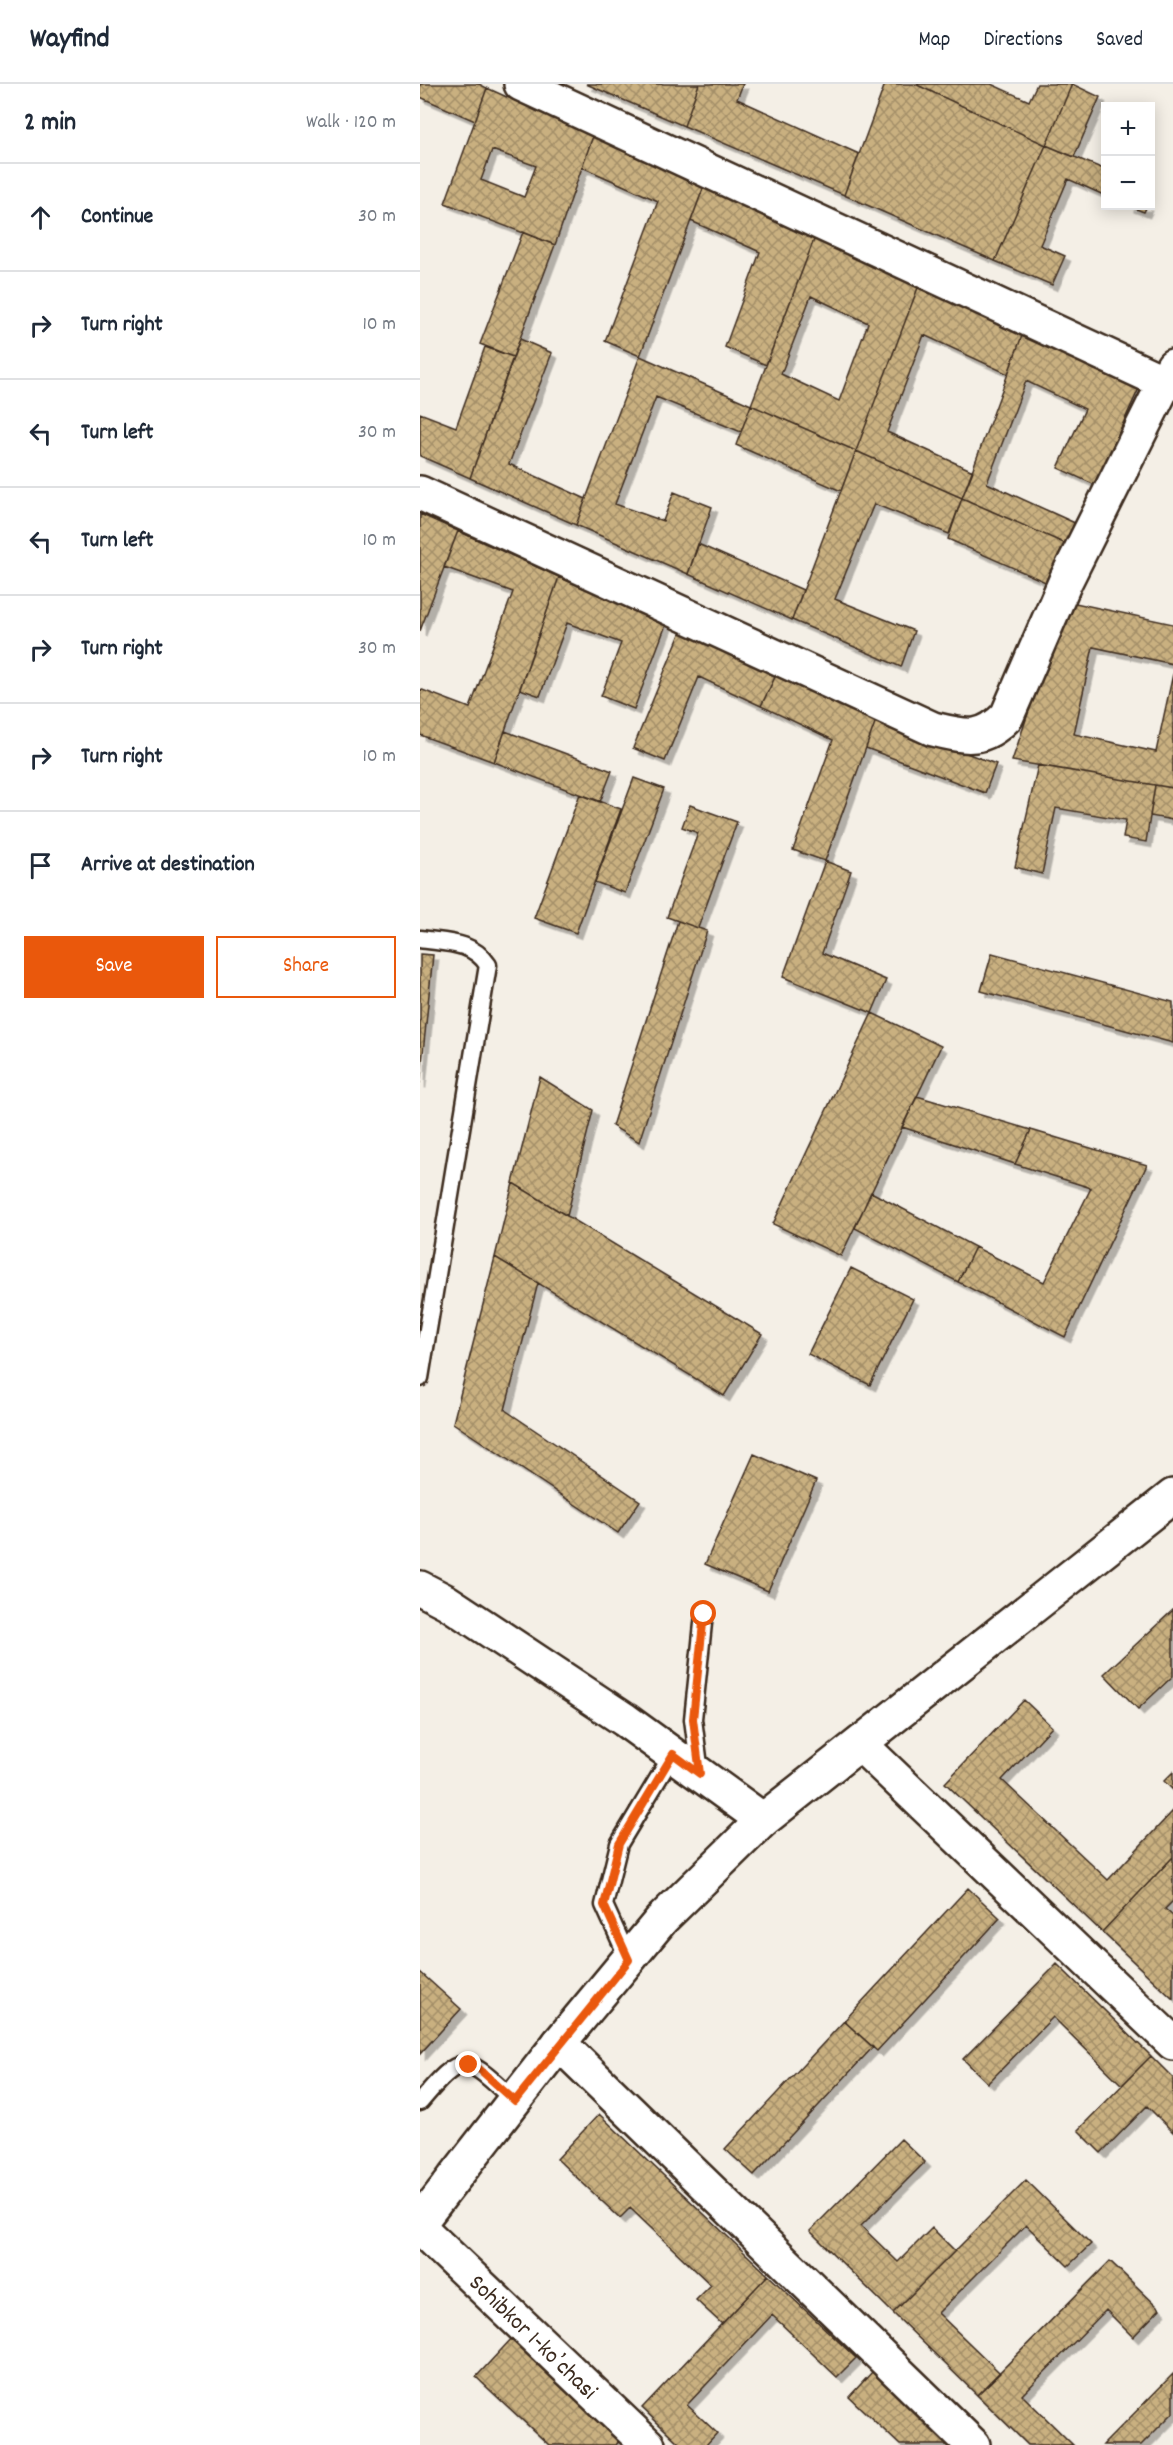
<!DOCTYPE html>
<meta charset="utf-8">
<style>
:root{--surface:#fff;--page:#f2f2f3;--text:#1f2937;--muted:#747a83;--line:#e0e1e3;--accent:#ea580c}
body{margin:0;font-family:Dekko,sans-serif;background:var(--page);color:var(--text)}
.controls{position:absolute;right:18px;top:18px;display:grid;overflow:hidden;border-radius:0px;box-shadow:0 3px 15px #0003}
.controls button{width:54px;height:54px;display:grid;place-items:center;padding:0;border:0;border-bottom:2px solid var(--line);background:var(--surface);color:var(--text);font:30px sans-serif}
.stop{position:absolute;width:18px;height:18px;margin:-14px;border:4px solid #ea580c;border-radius:50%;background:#fff}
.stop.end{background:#ea580c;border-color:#fff;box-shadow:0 2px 6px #0008}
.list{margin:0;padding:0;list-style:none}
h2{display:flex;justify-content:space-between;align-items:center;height:78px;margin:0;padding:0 24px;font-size:26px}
h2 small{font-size:20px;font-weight:400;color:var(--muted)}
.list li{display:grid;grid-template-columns:39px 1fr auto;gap:18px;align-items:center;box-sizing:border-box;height:108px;padding:0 24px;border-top:2px solid var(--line)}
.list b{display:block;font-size:22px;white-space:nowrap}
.list em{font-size:20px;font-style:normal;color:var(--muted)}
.actions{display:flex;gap:12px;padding:18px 24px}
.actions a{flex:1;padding:14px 0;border:2px solid var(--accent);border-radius:0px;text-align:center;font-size:21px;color:var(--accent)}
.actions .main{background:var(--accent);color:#fff}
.icon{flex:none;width:33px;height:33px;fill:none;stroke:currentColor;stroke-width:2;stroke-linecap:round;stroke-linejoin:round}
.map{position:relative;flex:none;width:753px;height:2361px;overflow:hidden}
header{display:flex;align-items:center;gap:36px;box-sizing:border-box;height:84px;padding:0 30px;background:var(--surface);border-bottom:2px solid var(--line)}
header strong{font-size:28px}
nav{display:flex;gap:33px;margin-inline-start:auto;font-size:21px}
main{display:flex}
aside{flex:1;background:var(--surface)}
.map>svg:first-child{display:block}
.building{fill:url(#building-cross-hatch);stroke:#3b2a1e;stroke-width:1.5;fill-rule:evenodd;filter:url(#shadow)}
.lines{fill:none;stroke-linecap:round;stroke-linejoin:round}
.lane-casing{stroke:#3b2a1e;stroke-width:21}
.street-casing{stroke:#3b2a1e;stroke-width:38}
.secondary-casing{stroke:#3b2a1e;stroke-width:38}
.lane{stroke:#fff;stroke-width:16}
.street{stroke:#fff;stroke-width:33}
.secondary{stroke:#fff;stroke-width:33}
.route{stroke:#ea580c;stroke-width:8}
.labels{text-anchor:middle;stroke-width:5;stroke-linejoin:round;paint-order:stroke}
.street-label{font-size:24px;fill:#3b2a1e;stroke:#fff}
</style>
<header>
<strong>Wayfind</strong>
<nav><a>Map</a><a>Directions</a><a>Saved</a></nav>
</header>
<main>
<aside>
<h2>2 min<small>Walk · 120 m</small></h2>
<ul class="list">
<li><svg class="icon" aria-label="ahead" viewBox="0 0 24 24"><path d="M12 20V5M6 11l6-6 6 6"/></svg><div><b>Continue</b></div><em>30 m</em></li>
<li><svg class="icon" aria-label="right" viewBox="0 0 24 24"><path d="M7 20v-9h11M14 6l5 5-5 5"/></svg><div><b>Turn right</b></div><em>10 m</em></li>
<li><svg class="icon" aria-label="left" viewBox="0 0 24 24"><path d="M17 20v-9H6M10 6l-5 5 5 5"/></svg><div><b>Turn left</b></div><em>30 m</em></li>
<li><svg class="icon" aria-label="left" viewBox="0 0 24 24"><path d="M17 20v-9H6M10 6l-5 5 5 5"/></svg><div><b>Turn left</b></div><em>10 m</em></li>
<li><svg class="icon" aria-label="right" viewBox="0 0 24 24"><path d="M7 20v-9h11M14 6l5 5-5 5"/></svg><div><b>Turn right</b></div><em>30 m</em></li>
<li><svg class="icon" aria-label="right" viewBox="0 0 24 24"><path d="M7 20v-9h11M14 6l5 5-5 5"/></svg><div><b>Turn right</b></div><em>10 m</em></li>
<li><svg class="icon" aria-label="arrive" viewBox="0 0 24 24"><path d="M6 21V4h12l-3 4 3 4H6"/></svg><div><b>Arrive at destination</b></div></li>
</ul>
<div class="actions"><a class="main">Save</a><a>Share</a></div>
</aside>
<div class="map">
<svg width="753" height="2361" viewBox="0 0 753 2361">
<defs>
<pattern id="building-cross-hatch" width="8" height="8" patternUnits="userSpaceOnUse" patternTransform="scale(1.5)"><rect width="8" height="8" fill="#c9b080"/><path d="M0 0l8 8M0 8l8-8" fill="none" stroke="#a48f68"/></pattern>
<filter id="shadow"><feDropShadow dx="5.5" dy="5.5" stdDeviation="0" flood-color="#0004"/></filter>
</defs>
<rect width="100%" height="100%" fill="#f4efe6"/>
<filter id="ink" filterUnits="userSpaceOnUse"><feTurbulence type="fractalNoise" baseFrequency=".0167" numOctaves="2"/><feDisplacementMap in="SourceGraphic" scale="12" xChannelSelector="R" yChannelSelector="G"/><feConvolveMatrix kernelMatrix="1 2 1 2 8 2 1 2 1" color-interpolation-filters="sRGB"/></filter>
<g filter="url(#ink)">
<path class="building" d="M0,0H59L67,4L55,37L0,13Z
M166,0H279L264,42Z
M279,0H323L317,15L439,70L424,111L264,42Z
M465,0H495L626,61L575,177L424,111Z
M495,0H571L609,17L617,0H652L626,61Z
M652,0L680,13L654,73L626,61Z
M67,4L173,52L135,161L25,119ZM72,66L116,82L104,113L61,96Z
M173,52L284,102L220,272L185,257L238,117L162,83Z
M626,61L686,86V112L648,95L620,161L645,172L632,201L575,177Z
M284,102L395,153L346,281L305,263L340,168L271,137Z
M708,122H727L724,128Z
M103,148L135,161L93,273L60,260Z
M395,153L499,201L436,367L331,321ZM391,212L448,239L419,317L361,290Z
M499,201L603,249L588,290L504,251L467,348L553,387L542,414L436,367Z
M603,249L720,302L675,401L638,384L665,325L606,297L567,399L657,440L648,461L542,414Z
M100,255L132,269L89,380L166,415L156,441L50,394Z
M65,263L93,273L50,394L0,372V329L36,343Z
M220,272L331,321L321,348L236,313L195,420L243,437L254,408L292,423L268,490L156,441Z
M331,321L436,367L421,407L316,361Z
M436,367L542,414L529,450L454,420L415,515L494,547L481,583L372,536Z
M542,414L648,461L630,500L528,455Z
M0,430L38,447L0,547Z
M38,447L139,493L74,678L0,651V605L50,624L93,508L24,483Z
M278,460L383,506L372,536L268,490Z
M139,493L246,541L214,625L181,612L201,559L147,539L120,612L100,605Z
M646,517L753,540V580L673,563L654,650L736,668L753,590V704L592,677Z
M262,545L357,589L341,622L279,593L245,677L213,664Z
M357,589L456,636L405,777L373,766L413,656L341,622Z
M456,636L576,680L565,709L446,664Z
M85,647L192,687L180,718L74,678Z
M618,681L735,701L726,758L703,754L706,736L636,724L622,790L595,783Z
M214,694L244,705L205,809L175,798Z
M735,701L753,704V736L730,732Z
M160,710L201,725L156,849L114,834Z
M270,721L317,738L278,844L247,833L278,749L262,743Z
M405,777L431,787L402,869L466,896L452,929L363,893Z
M258,837L287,847L219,1058L192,1042Z
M572,869L753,918V959L561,907Z
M0,870L13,871L0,999Z
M452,929L521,962L421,1172L353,1140Z
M120,993L173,1026L147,1132L93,1099Z
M497,1012L611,1046L595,1080L482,1043Z
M611,1046L727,1081L645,1253L538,1198L555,1163L624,1198L671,1104L595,1080Z
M93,1099L342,1250L304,1312L75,1173Z
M451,1108L555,1163L538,1198L435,1144Z
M75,1173L118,1199L85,1326L220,1417L198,1449L33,1339Z
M431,1184L493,1215L450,1301L388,1270Z
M334,1370L396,1397L348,1507L285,1480Z
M753,1526V1592L718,1625L684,1590Z
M604,1616L632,1643L582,1696L688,1796L753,1727V1773L682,1848L525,1699Z
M753,1688V1706L744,1697Z
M753,1773V1817L745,1825L753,1832V1915L682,1848Z
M548,1804L580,1834L457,1967L424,1937Z
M637,1880L731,1972L702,2001L633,1933L568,1999L543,1975Z
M0,1888L41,1925L0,1970Z
M424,1937L453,1963L334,2091L305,2065Z
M731,1972L753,1994V2048L727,2022L681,2069L658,2046Z
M179,2030L348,2191L302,2240L276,2216L291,2201L210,2124L200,2134L137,2075Z
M481,2055L505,2078L441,2142L478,2178L512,2144L535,2167L473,2229L390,2147Z
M606,2096L671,2160L648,2182L606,2141L518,2229L580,2289L557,2311L473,2229Z
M690,2177L740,2225L713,2253L686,2226L602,2311L653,2361H608L557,2311Z
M348,2191L436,2274L417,2293L352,2231L267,2321L297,2349L286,2361H261L222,2324Z
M93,2253L202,2354L196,2361H129L56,2293Z
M453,2287L531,2361H480L429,2313Z
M753,2290V2329L721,2361H683Z"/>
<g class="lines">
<g class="lane-casing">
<path id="lane" d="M0,855C27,859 52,857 68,881L0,1294
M280,1689L273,1635L284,1530
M209,1876L184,1821L199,1760L253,1670
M0,2018C45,1964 46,1973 95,2017"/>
</g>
<g class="street-casing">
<path id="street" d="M101,0L746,299
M0,409L513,645C546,653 562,658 587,632L646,496L753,282
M0,1504L27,1518L205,1636L343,1736
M440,1660L753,1959
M139,1959L553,2361
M0,2144L228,2361"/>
</g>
<g class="secondary-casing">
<path id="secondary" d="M0,2138L139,1959L242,1835L343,1736L753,1412"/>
</g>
<use href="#lane" class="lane"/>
<use href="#street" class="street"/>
<use href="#secondary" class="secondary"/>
</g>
</g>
<g class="lines" filter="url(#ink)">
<path class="route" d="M49,1981L57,1983L95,2017L209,1876L184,1821L199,1760L253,1670L280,1690L273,1635L284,1530"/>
</g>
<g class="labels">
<g class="street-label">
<text transform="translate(114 2252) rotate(44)" y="8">Sohibkor 1-koʼchasi</text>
</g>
</g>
</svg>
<div class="controls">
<button>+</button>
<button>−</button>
</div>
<div class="stop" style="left:284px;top:1530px"></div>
<div class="stop end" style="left:49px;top:1981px"></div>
</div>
</main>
